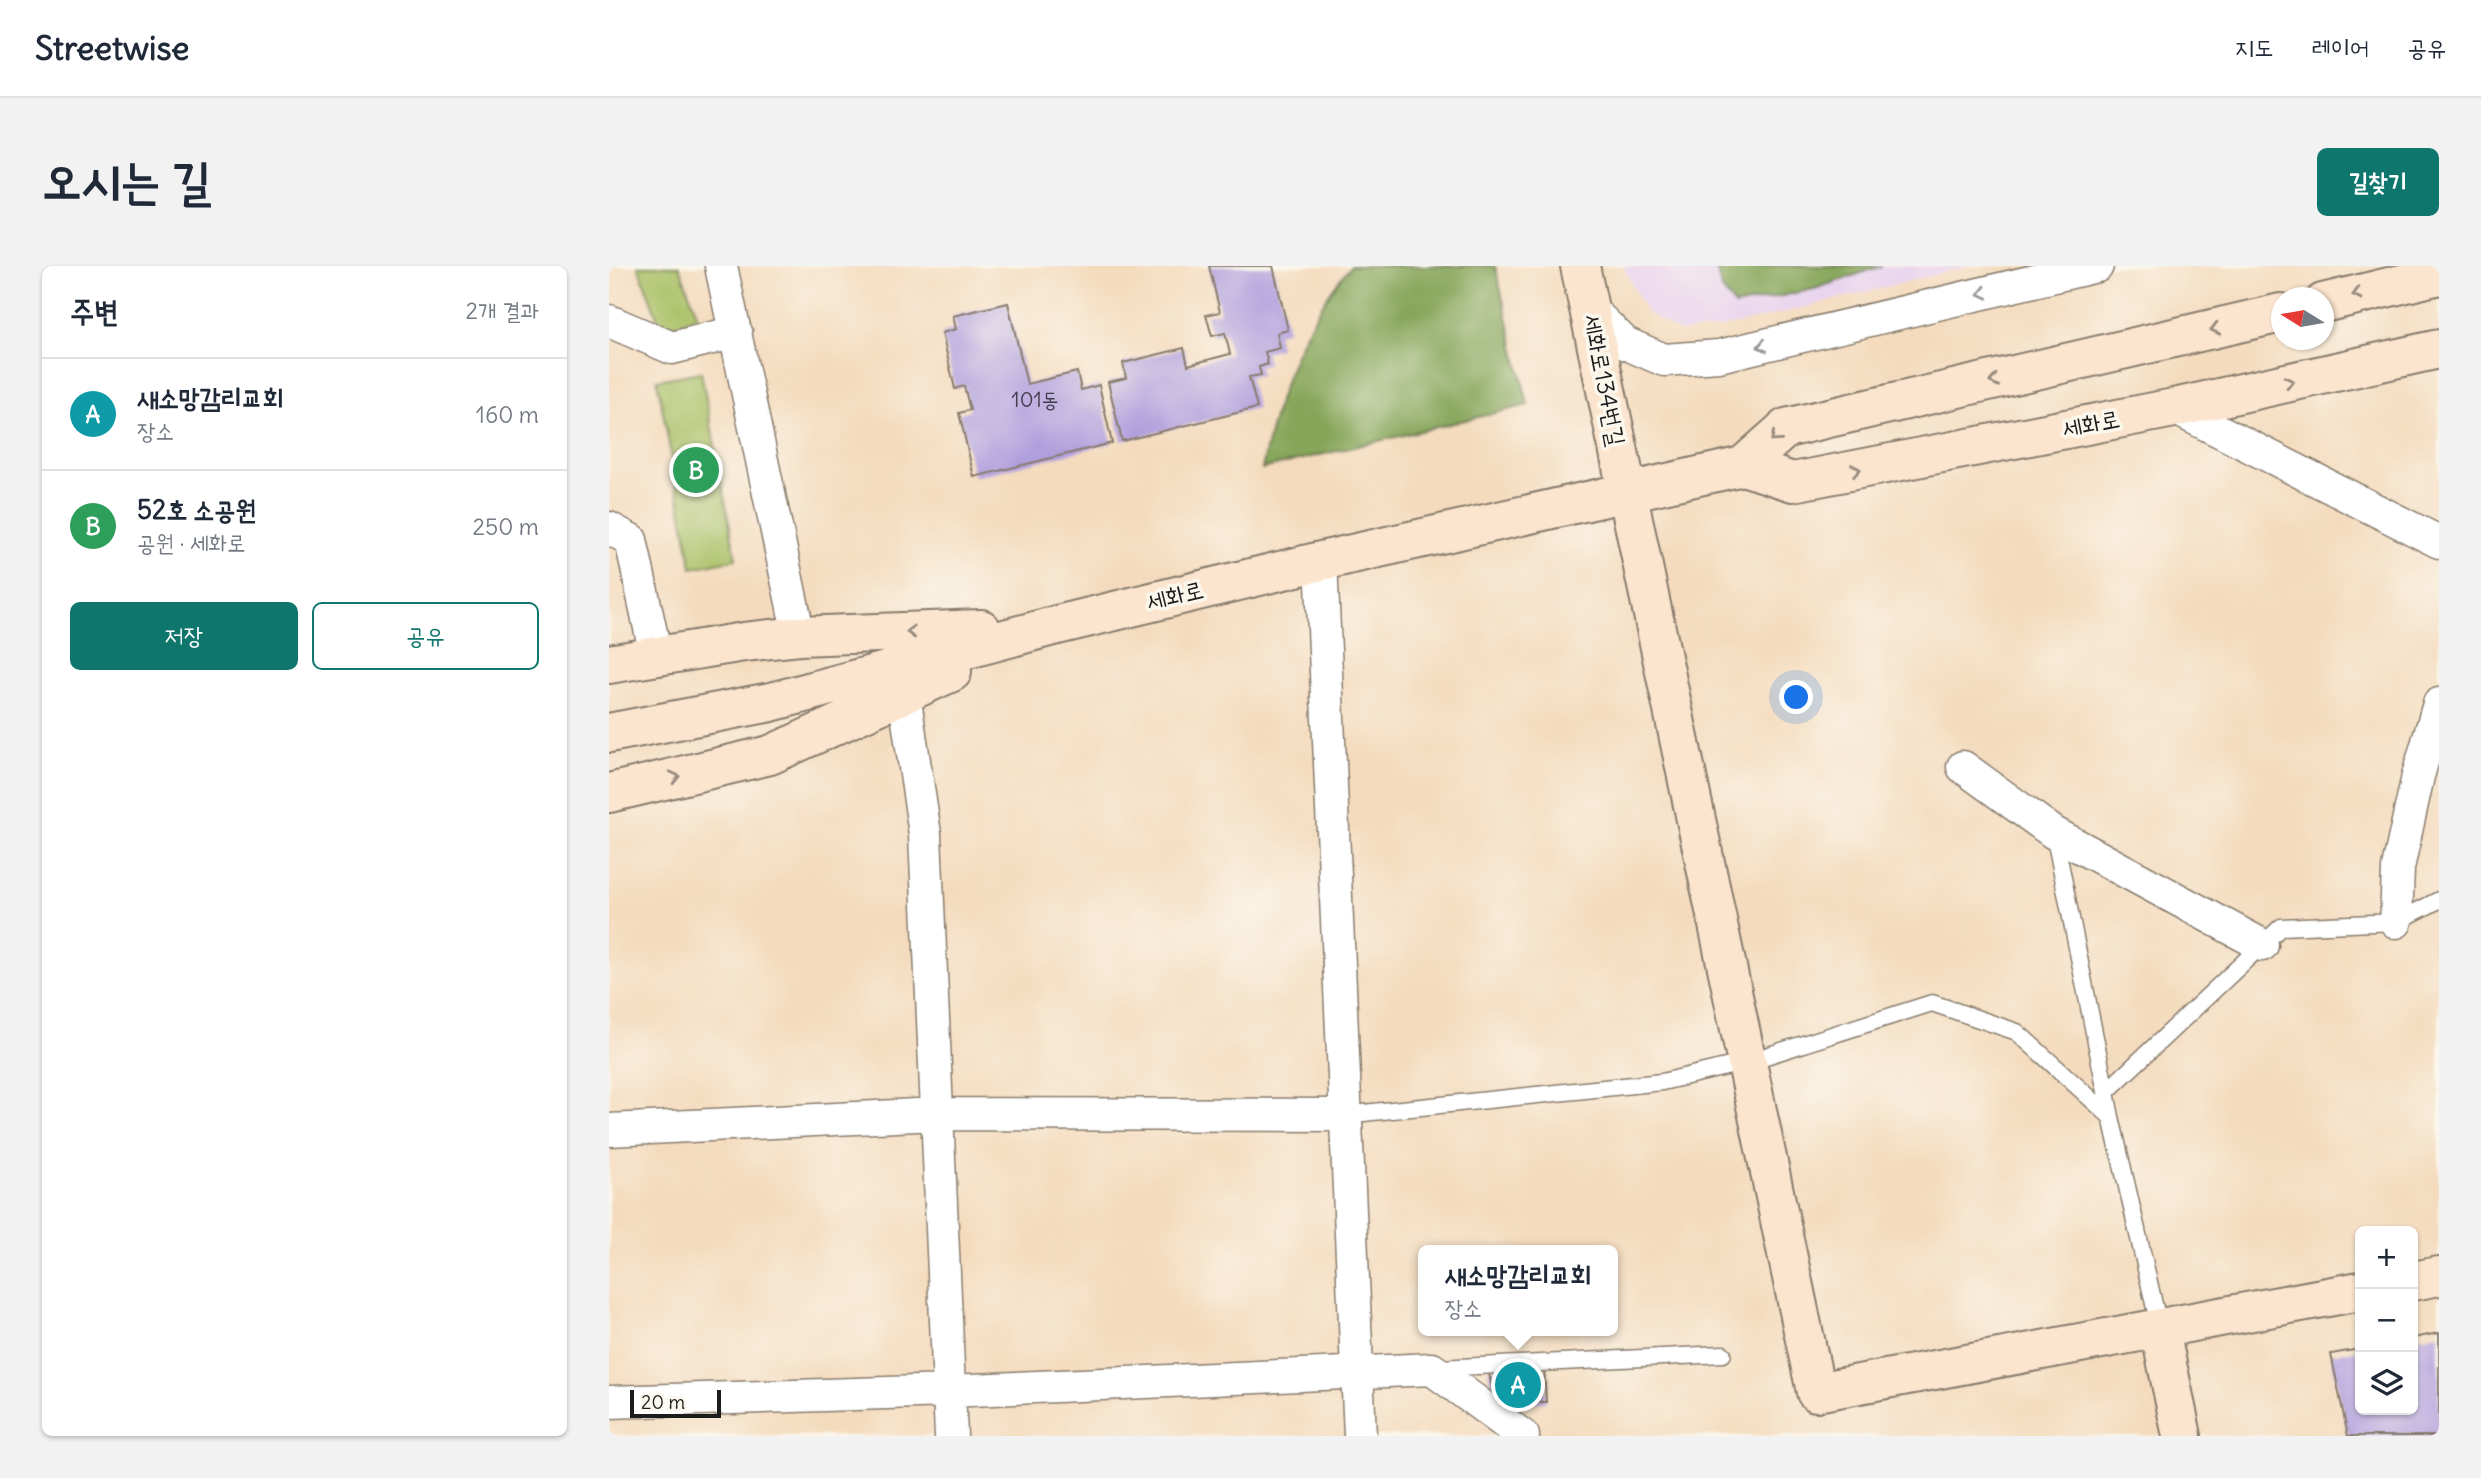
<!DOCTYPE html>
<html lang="ko">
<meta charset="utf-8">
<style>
:root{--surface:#fff;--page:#f2f2f3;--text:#1f2937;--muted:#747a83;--line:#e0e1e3;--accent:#0f766e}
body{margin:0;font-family:Delius,"Poor Story",sans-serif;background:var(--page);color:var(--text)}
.controls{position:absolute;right:21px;bottom:21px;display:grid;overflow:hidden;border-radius:10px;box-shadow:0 2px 5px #0004}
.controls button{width:63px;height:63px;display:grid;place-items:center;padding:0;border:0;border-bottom:2px solid var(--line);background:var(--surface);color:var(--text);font:35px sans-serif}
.compass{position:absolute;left:1662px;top:21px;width:63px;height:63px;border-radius:50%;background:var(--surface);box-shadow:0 2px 5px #0004;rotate:281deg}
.scale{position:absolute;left:21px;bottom:18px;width:91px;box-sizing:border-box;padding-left:7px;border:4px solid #1c1c1c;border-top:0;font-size:19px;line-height:24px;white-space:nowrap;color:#1c1c1c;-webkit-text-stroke:5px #fbf7ec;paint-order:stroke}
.you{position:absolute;left:1188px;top:432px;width:24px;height:24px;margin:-18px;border:5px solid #fff;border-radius:50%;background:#1a73e8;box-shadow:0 0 0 10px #1a73e833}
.badge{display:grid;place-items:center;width:46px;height:46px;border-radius:50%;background:var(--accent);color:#fff;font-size:23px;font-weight:700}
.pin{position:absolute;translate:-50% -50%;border:4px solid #fff;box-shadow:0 2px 7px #0006}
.popup{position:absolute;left:809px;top:979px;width:200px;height:91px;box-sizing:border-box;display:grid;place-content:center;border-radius:10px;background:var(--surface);filter:drop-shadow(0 2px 5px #0005);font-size:23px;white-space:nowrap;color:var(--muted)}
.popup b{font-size:26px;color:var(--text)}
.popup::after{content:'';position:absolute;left:50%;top:100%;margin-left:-14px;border:14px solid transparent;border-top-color:var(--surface)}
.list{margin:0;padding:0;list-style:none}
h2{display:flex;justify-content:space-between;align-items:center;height:91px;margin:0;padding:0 28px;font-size:30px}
h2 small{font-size:23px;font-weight:400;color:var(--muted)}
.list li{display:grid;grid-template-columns:46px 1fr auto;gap:21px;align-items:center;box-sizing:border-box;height:112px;padding:0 28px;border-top:2px solid var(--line)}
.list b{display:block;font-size:26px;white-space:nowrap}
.list p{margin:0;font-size:23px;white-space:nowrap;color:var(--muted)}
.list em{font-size:23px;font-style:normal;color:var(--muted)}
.actions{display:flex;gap:14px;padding:21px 28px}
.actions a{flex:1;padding:16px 0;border:2px solid var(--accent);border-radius:10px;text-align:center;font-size:24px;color:var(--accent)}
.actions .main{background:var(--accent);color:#fff}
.icon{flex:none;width:38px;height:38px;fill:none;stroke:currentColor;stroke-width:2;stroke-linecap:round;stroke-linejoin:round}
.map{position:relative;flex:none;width:1830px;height:1170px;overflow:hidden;border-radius:10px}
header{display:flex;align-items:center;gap:42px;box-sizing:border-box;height:98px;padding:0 35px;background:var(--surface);border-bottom:2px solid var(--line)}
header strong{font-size:33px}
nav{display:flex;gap:38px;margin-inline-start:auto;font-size:24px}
.intro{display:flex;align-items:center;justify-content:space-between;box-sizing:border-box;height:168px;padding:0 42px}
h1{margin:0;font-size:49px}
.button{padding:18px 32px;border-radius:10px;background:var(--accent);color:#fff;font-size:24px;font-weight:700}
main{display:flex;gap:42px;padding:0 42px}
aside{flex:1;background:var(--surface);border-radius:10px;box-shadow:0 2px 5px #0004}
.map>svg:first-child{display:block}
.built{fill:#e8d2ee}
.green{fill:#a9c065;stroke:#626e40;stroke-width:2}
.forest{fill:#86a65a;stroke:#51613b;stroke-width:2}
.building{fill:#b09fdd}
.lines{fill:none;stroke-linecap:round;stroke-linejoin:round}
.lane-casing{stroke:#887c6d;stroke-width:19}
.street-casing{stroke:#887c6d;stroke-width:35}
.secondary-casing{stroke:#887c6d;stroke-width:42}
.lane{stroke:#fff;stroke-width:16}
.street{stroke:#fff;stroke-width:32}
.secondary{stroke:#fce5cf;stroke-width:38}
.oneway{stroke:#999}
.oneway2{stroke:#978b7e}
.labels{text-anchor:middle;stroke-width:7;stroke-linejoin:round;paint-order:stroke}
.number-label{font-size:21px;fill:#413d4c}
.street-label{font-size:24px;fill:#1c1c1c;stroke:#fbf7ec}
</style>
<header>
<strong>Streetwise</strong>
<nav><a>지도</a><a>레이어</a><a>공유</a></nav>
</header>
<div class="intro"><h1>오시는 길</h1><a class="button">길찾기</a></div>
<main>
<aside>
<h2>주변<small>2개 결과</small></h2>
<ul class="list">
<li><span class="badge" style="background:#0f9aa8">A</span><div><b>새소망감리교회</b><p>장소</p></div><em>160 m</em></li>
<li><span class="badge" style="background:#2e9e5b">B</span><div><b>52호 소공원</b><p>공원 · 세화로</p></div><em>250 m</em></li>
</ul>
<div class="actions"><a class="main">저장</a><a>공유</a></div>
</aside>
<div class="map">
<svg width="1830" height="1170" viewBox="0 0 1830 1170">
<rect width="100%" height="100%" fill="#fbf7ec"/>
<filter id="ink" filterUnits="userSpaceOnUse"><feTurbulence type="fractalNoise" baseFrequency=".0143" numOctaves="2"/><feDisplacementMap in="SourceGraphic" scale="14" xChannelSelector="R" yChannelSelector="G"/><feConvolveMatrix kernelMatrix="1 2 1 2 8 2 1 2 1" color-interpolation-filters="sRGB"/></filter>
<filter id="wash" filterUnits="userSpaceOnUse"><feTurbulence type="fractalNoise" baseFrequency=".00686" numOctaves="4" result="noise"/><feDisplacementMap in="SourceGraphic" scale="28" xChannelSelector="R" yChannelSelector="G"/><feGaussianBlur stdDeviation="1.57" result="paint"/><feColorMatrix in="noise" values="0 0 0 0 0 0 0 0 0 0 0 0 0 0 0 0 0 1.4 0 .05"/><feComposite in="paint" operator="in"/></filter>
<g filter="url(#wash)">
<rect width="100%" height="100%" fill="#f4dbbe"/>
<path class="built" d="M1014,0H1361L1113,62L1070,66L1037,46Z"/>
<path class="green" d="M29,0H70L89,51L53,64Z
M92,106L127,293L83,302L48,114Z"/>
<path class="forest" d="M742,0H886L919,139L653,203C667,130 693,56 742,0Z
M1107,0H1273L1205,23L1126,40L1112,22Z"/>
<g id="blocks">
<path class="building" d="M600,0H664L679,64L668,67L671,82L656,86L659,98L650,101L652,109L640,111L648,142L513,175L499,116L517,112L514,97L575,82L579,99L621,88L616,67L603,70L597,49L611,46Z
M399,37L418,118L468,106L472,124L490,119L503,177L365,211L350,147L361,144L355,120L346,123L333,67L347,63L344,50Z
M1830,1067V1170H1739L1722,1088L1751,1083V1144H1804V1072Z
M935,1100L937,1136L887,1135L879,1104Z"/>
</g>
</g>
<g filter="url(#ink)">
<use href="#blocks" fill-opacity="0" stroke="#887c6d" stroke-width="2"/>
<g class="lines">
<g class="lane-casing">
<path id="lane" d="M1445,567L1502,851L1551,1064
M1497,826L1672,661L1787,656L1830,634
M735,849L1053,816L1138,796L1323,737L1408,766L1502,851
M829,1102L1114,1088"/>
</g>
<g class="street-casing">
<path id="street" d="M112,0L190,370
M982,44L1016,77L1055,94L1110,90L1488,0
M0,55L63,82L127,66
M1565,142L1830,276
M0,262L22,274L47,390
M712,295L751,1170
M295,428L316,568L342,1170
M1354,501L1445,567L1653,679
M1787,656L1789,602L1809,510L1830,438
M0,864L328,848L735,849
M0,1136L340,1125L823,1103L914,1170"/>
</g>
<g class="secondary-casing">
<path id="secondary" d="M971,0L1207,1126L1751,1025
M1714,37L1830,9
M1134,200L1184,216L1565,142L1830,83
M0,398L135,376L190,370L372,363
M0,467L162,436L444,360L712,295L1134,200L1177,162L1672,47
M0,527L161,489L343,406
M1804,1015L1830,1010
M1551,1064L1573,1170"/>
</g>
<use href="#lane" class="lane"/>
<use href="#street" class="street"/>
<use href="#secondary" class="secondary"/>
</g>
<defs><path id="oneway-chevron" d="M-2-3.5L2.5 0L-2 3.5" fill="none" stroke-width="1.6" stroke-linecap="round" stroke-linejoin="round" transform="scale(1.75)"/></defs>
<g class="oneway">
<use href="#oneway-chevron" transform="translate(1374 27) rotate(167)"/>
<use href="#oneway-chevron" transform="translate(1153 80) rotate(167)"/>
</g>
<g class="oneway2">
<use href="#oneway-chevron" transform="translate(1748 28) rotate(166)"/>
<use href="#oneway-chevron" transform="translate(1606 63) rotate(166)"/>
<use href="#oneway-chevron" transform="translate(1385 115) rotate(167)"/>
<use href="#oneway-chevron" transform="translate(1680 116) rotate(-13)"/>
<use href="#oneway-chevron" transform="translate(1166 172) rotate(139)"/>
<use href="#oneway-chevron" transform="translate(1247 204) rotate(-11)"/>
<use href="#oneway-chevron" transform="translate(302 366) rotate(178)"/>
<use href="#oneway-chevron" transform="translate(66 511) rotate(-13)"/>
</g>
</g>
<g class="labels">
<g class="number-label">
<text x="426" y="141">101동</text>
</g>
<g class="street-label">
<text transform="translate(995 114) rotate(79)" y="8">세화로134번길</text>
<text transform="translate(1482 158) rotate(-11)" y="8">세화로</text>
<text transform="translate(566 330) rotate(-14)" y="8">세화로</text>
</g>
</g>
</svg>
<div class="controls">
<button>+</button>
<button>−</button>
<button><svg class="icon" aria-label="layers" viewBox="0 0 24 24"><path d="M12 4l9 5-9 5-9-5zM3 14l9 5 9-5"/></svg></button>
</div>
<svg class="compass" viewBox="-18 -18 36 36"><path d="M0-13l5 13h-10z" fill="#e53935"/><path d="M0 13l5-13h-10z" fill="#747a83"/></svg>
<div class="scale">20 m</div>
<div class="you"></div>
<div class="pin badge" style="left:909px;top:1119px;background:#0f9aa8">A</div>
<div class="popup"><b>새소망감리교회</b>장소</div>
<div class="pin badge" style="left:87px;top:204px;background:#2e9e5b">B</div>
</div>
</main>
